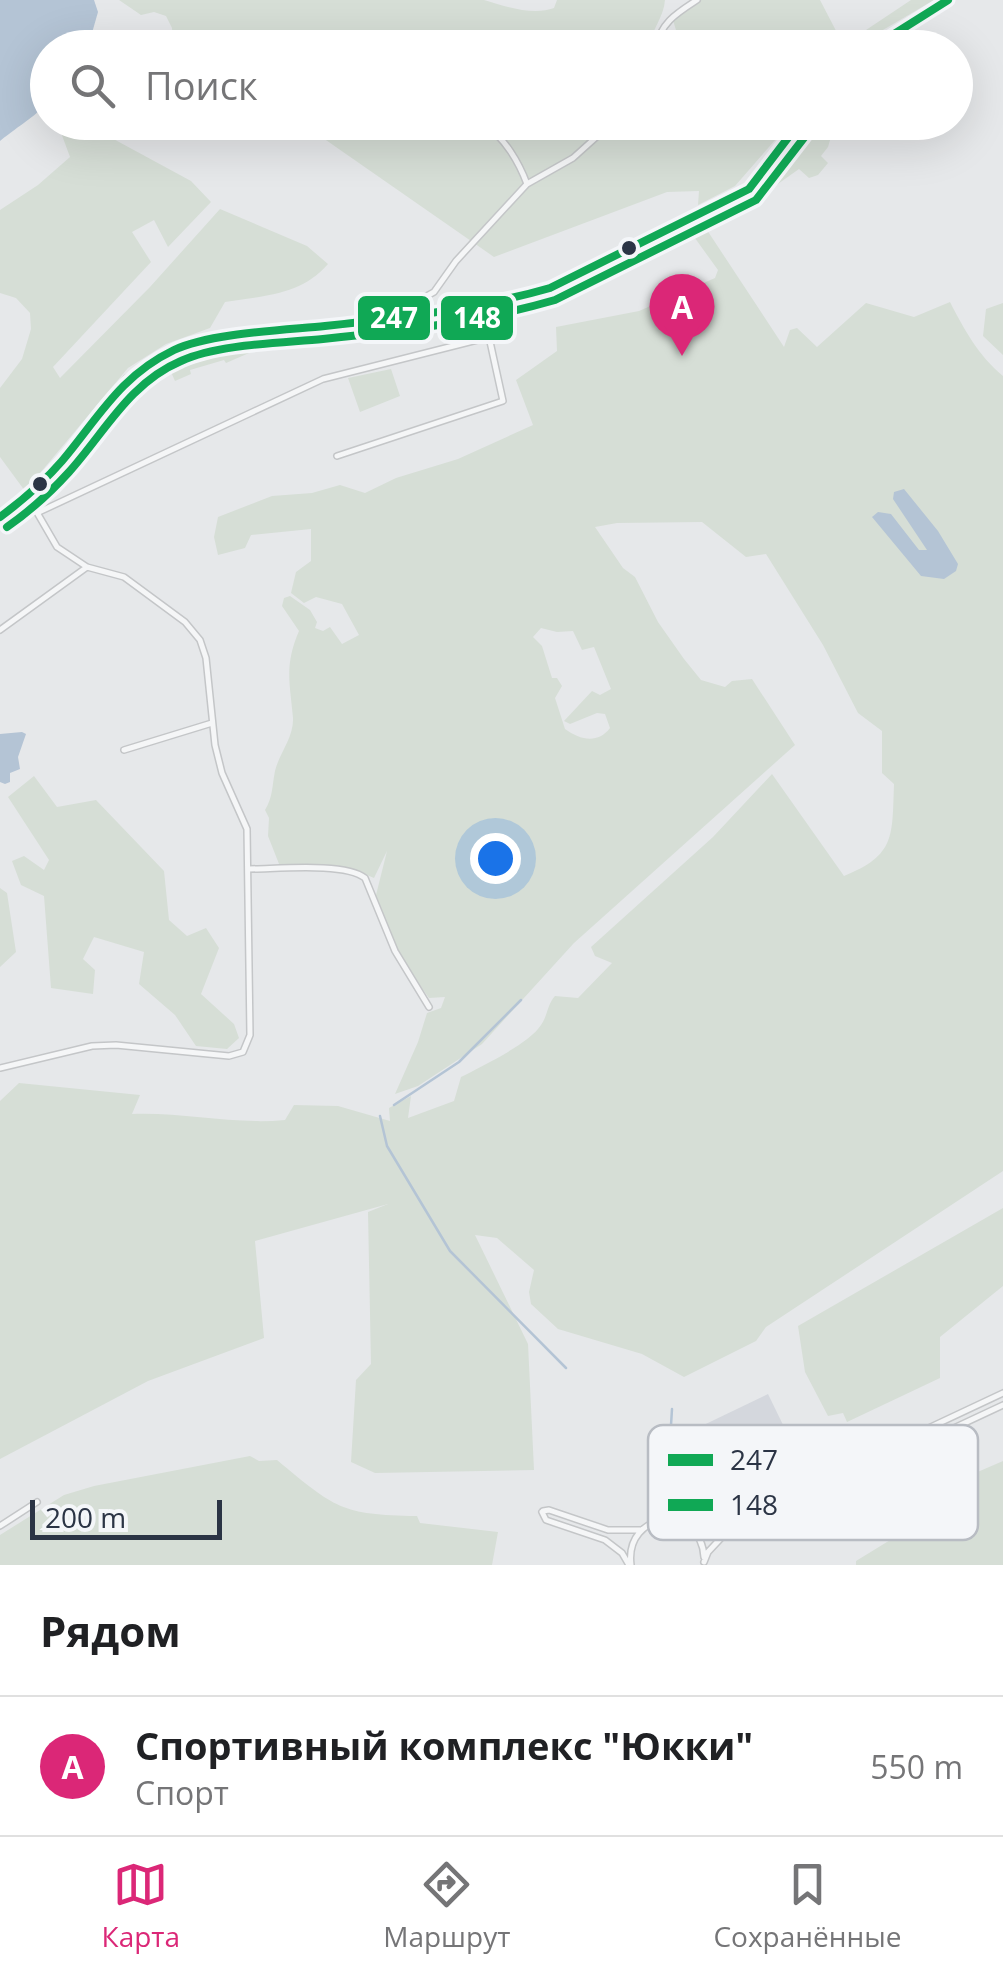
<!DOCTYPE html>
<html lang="ru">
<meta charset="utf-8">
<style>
:root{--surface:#fff;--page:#f2f2f2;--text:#202124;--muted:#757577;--line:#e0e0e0;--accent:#db2777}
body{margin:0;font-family:"Open Sans",sans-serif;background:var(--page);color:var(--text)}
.scale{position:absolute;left:30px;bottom:25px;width:192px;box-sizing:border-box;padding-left:10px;border:5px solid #2b3445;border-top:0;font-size:28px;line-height:35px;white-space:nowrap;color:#2b3445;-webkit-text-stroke:8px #f4f6f9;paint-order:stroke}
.you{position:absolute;left:495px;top:858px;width:35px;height:35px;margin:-25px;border:8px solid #fff;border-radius:50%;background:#1a73e8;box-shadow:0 0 0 15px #1a73e833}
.badge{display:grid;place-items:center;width:65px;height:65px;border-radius:50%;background:var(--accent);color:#fff;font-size:32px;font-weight:700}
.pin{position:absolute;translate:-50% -82px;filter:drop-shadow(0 2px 5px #0008)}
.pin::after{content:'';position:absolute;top:52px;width:35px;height:30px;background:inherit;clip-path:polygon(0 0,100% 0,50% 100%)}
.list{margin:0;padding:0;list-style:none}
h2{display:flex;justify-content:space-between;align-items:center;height:130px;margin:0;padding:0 40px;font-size:42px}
h2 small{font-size:32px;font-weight:400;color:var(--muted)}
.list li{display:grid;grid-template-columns:65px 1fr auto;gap:30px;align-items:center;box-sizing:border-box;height:140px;padding:0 40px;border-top:2px solid var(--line)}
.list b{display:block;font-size:38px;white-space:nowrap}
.list p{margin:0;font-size:32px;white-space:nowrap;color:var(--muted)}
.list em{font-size:32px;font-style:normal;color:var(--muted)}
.icon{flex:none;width:55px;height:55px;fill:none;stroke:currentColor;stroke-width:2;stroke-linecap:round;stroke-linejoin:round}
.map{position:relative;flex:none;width:1003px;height:1565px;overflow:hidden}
.search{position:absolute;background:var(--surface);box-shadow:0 10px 40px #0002;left:30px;right:30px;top:30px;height:110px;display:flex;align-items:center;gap:25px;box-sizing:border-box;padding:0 35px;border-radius:55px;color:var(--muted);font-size:38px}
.sheet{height:270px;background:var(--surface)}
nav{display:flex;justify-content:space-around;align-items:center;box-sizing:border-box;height:140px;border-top:2px solid var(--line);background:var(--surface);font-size:28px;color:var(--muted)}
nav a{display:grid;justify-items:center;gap:5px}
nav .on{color:var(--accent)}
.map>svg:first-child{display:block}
.built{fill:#d4d7dd}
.green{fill:#d6ded6;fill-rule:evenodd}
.water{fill:#b4c4d5}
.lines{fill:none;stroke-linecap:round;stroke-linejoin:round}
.stream{stroke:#b4c4d5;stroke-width:2.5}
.street-casing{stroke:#c4c6c8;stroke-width:8}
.secondary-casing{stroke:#c4c6c8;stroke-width:10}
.street{stroke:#f5f6f7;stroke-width:5}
.secondary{stroke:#f8f8f8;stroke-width:8}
.bus-1-casing{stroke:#f4f6f9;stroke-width:15}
.bus-2-casing{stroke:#f4f6f9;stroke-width:15}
.bus-1{stroke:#10a855;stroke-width:8}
.bus-2{stroke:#10a855;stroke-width:8}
.bus-dot{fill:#2b3445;stroke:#f4f6f9;stroke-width:4}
.key{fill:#f4f6f9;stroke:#b8bcc3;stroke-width:2.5}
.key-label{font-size:28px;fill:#2b3445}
.line-badge{stroke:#f4f6f9;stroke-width:4}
.badge-label{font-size:28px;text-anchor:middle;font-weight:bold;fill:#fff}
</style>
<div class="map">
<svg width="1003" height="1565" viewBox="0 0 1003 1565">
<rect width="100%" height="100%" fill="#e6e8ea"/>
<path class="built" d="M768,1394L806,1472L724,1511L687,1433Z"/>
<path class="green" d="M119,0H484C504,6 533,16 554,8L557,0H665C664,17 651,30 649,48L173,47L172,28L166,16L154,12L141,15Z
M700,0H820L845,48L678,47L680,44L673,20Z
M911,0H934L854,47V38Z
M67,123H84L191,181L211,202L168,247L154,220L132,232L151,262L53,367L60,378L150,287L220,209L307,246L328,264C302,295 262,296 225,302L210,328L166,344L128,368L25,491L0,457V388L22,359L31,329L30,313L16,298L0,293V210L38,185L70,157L60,130Z
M292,123H790L735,186L698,205L699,191L667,192L494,257L323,138Z
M811,123H835L828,147L821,156L828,163L818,175L809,178L799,169L768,191L762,189V185Z
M705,227L784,347L790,330L797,328L817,347L866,303L914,317L950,302C965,331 978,355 1003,376V1171L766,1327L756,1341L684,1377L642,1354L558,1329L531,1304L529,1292L534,1270L497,1238L475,1235L528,1344L534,1470L375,1473L351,1462L356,1380L371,1364L368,1212L388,1204L255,1241L264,1338L148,1381L0,1459V1101L19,1083L140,1095L132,1114C184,1112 235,1125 285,1120L294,1105L338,1106L390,1121L389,1108L411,1096L408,1118L454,1101L461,1077C482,1066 529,1044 541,1025C548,1015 547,1005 555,996L578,998L612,963L595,956L591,947L713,837L772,774L844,876C896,855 892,836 894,784L882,773V731L858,713L823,645L766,554L746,557L702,522L617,523L595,527L623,568L635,577L658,622L684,659L701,680L725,687L732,681L752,679L795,745L574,943L482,1044L418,1086L395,1094L418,1042L427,1013L441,1008L445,997L429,998L405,965L374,903L387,851L374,878L353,869H281L268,836L269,818L265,810C273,797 272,786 275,771C279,754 294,737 293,718C290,683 284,666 299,631L282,606L284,598L290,596L310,610L317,622L315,628L323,631L330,627L342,644L359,635L342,604L316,597L304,603L291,593L296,572L311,561V529L251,535L245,548L218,555L214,537L218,517L272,496L312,493L340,485L365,493L396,478L458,459L533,425L516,380L557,351L556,327L639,311L715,278L718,270L692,234ZM541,628L557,632L573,631L582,650L594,647L611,689L600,695L592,691L564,721L570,724L597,713L605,714L610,728C598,744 580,740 565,729L555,698L562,686L557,678H552L542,646L533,637Z
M1003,303V355L983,336L986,309Z
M269,338L265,346L226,363L224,360L190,370L191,374L175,381L171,372L139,391L130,393C148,355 231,342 269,338Z
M391,369L400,396L360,412L348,378Z
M34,776L57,807L96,800L164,871L169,920L187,936L206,928L219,948L201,994L234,1024L239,1038L227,1049L196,1046L175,1015L139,984L144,952L94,937L83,959L95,970L93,994L51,988L44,896L21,885L12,861L24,856L44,870L49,860L8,797Z
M0,888L7,893L16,952L0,967Z
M1003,1208V1286L940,1337V1378L847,1422L843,1413L828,1416L805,1372L798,1326Z
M250,1456L259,1461L277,1460C335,1508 341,1515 417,1516L420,1523L498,1532L492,1565H0V1535L64,1495L94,1486Z
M1003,1461V1565H856V1561L900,1534L929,1493Z"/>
<path class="water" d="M0,0H94L98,12L88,47L48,48C48,116 53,100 0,141Z
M904,489L938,531L958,564L956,571L944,579L921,576L872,517L878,512L891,514L919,550H927L893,499L894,492Z
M22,732L26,734L18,757L20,769L10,773V782L5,784L0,782V734Z"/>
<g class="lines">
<path class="stream" d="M394,1105L459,1062L521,1000
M380,1116L387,1146L450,1251L566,1368
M672,1409L667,1490L691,1495"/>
<g class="street-casing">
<path id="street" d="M656,48C660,23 677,13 697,0
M312,133C354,120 395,138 438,133C452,132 470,121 485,127C504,135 520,165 527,184L456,261L434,292L389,317
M527,184L573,158L613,122
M337,456L503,401L489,337
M39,512L323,379L489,337L484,305
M0,630L87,567
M124,750L212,723
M249,869C276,869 345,862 365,878L395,951L429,1007
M0,1068L92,1046L116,1045L229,1056L243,1052L250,1035L247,829L222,773L215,745L206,658L200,640L185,622L124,577L87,567L57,547L28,497
M543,1511L549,1510L608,1530H641
M542,1512L546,1520L605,1540L622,1553L629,1565
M0,1526L37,1502
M690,1528L716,1526L752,1511L1003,1393
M704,1562L708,1552L723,1536L1003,1405
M631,1565C624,1510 701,1504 704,1557"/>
</g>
<g class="secondary-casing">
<path id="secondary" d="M871,48L948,0
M0,517L28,497L61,462L127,379L177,348L242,334L384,320L519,297L550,288L749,189L800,122"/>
</g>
<use href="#street" class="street"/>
<use href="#secondary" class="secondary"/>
<g class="bus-1-casing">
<path id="bus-1" d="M872,48L948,0
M0,517C23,500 43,483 62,461C99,417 120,376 174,350C209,333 285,330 325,326C400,318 477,309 550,288L749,189L800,122"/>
</g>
<g class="bus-2-casing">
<path id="bus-2" d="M7,527C30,511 50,493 69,472C105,432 129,383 181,361C218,344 282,343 323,339C400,331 480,322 555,300L756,200L810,130"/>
</g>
<use href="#bus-1" class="bus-1"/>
<use href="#bus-2" class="bus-2"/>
</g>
<g class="bus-dot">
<circle cx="629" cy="248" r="9"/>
<circle cx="40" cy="484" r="9"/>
</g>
<rect x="648" y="1425" width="330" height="115" rx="15" class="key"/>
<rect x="668" y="1454" width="45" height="12" fill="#10a855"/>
<rect x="668" y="1499" width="45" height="12" fill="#10a855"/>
<g class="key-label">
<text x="730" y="1470">247</text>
<text x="730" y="1515">148</text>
</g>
<g class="line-badge">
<rect x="356" y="294" width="76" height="48" rx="10" fill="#10a855"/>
<rect x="439" y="294" width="76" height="48" rx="10" fill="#10a855"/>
</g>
<g class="badge-label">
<text x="394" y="328">247</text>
<text x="477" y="328">148</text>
</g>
</svg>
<div class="scale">200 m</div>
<div class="you"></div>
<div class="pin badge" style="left:682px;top:356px">A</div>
<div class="search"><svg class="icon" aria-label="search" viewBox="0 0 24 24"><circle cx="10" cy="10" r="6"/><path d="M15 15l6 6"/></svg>Поиск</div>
</div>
<section class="sheet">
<h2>Рядом<small></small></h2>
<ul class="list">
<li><span class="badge">A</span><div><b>Спортивный комплекс &quot;Юкки&quot;</b><p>Спорт</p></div><em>550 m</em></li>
</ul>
</section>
<nav>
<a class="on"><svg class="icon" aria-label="map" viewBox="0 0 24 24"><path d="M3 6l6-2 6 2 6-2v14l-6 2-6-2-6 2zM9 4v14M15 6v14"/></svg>Карта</a>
<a><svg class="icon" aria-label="directions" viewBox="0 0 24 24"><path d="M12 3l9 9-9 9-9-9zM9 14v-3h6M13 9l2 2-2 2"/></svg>Маршрут</a>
<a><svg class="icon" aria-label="saved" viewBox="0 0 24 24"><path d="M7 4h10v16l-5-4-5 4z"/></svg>Сохранённые</a>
</nav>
